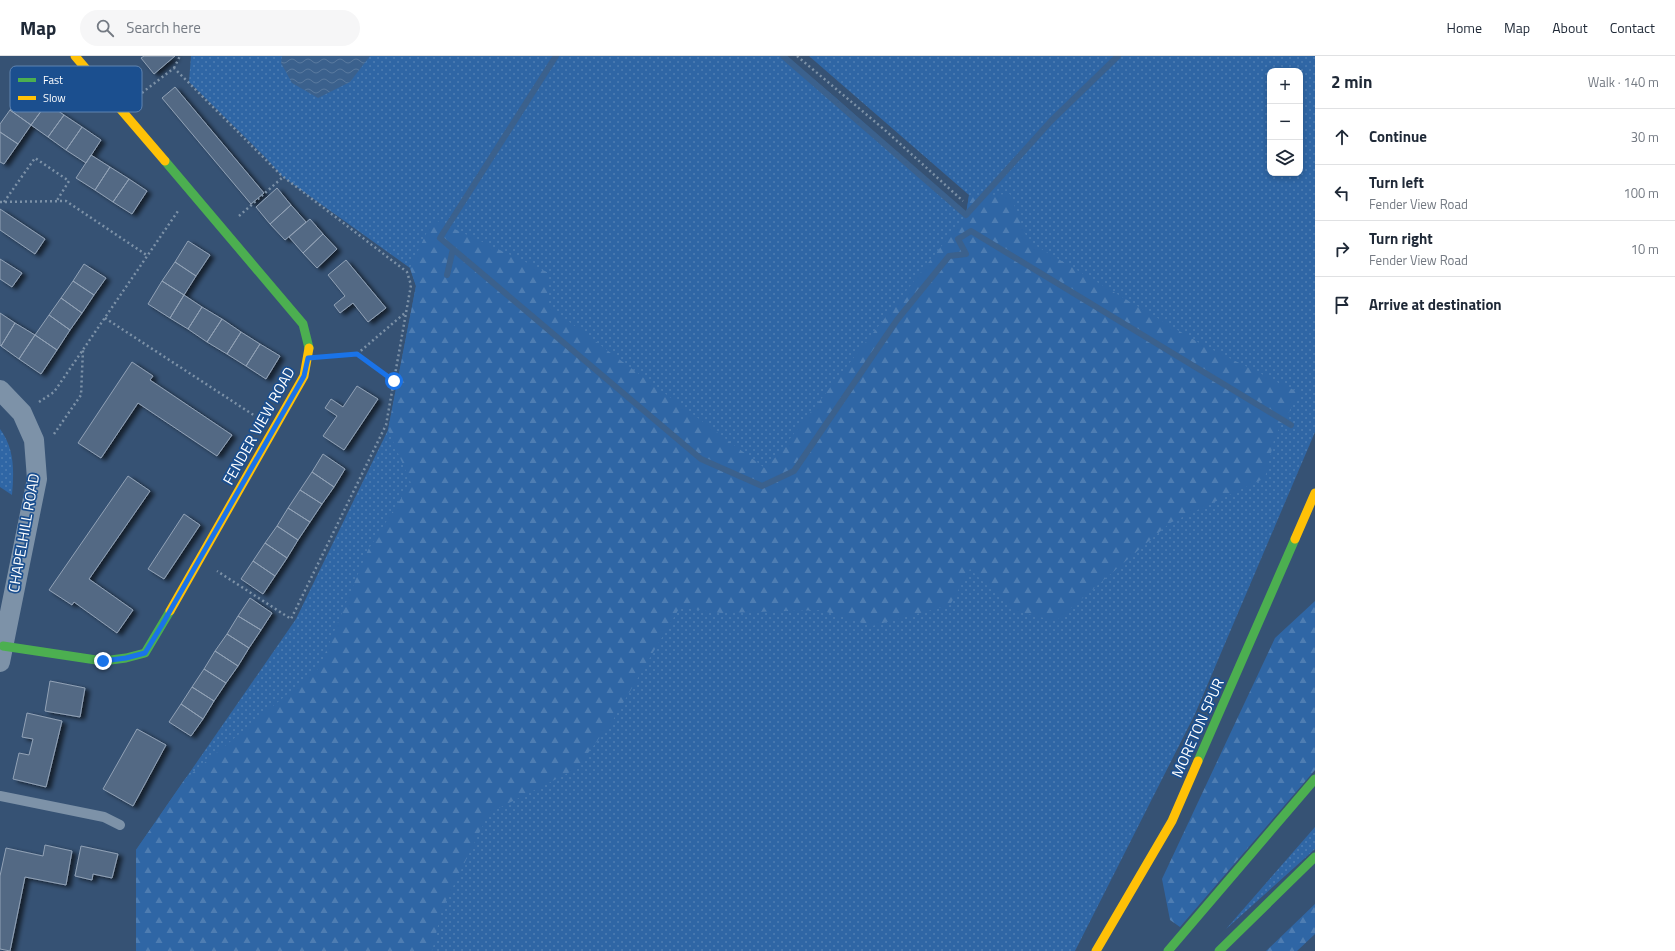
<!DOCTYPE html>
<meta charset="utf-8">
<style>
:root{--surface:#fff;--page:#f6f6f7;--text:#1f2937;--muted:#747a83;--line:#e0e1e3}
body{margin:0;font-family:"Titillium Web",sans-serif;background:var(--page);color:var(--text)}
.controls{position:absolute;right:12px;top:12px;display:grid;overflow:hidden;border-radius:8px;box-shadow:0 2px 6px #0003}
.controls button{width:36px;height:36px;display:grid;place-items:center;padding:0;border:0;border-bottom:1px solid var(--line);background:var(--surface);color:var(--text);font:20px sans-serif}
.stop{position:absolute;width:12px;height:12px;margin:-9px;border:3px solid #1a73e8;border-radius:50%;background:#fff}
.stop.end{background:#1a73e8;border-color:#fff;box-shadow:0 1px 4px #0008}
.list{margin:0;padding:0;list-style:none}
h2{display:flex;justify-content:space-between;align-items:center;height:52px;margin:0;padding:0 16px;font-size:17px}
h2 small{font-size:13px;font-weight:400;color:var(--muted)}
.list li{display:grid;grid-template-columns:26px 1fr auto;gap:12px;align-items:center;box-sizing:border-box;height:56px;padding:0 16px;border-top:1px solid var(--line)}
.list b{display:block;font-size:15px;white-space:nowrap}
.list p{margin:0;font-size:13px;white-space:nowrap;color:var(--muted)}
.list em{font-size:13px;font-style:normal;color:var(--muted)}
.icon{flex:none;width:22px;height:22px;fill:none;stroke:currentColor;stroke-width:2;stroke-linecap:round;stroke-linejoin:round}
.map{position:relative;flex:none;width:1315px;height:895px;overflow:hidden}
header{display:flex;align-items:center;gap:24px;box-sizing:border-box;height:56px;padding:0 20px;background:var(--surface);border-bottom:1px solid var(--line)}
header strong{font-size:19px}
nav{display:flex;gap:22px;margin-inline-start:auto;font-size:14px}
.search{width:280px;height:36px;background:var(--page);display:flex;align-items:center;gap:10px;box-sizing:border-box;padding:0 14px;border-radius:22px;color:var(--muted);font-size:15px}
main{display:flex}
aside{flex:1;background:var(--surface)}
.map>svg:first-child{display:block}
.grass{fill:url(#grass-dots);fill-rule:evenodd}
.forest{fill:url(#forest-firs)}
.water{fill:url(#water-waves)}
.lines{fill:none;stroke-linecap:round;stroke-linejoin:round}
.stream{stroke:#3b618d;stroke-width:6}
.building{fill:#526984;stroke:#92a2b6;filter:url(#shadow)}
.path{stroke:#7d92a8;stroke-width:2.5;stroke-dasharray:2 3;stroke-linecap:butt}
.lane{stroke:#7d92a8;stroke-width:10}
.street{stroke:#7d92a8;stroke-width:20}
.fast{stroke:#4caf50;stroke-width:9}
.slow{stroke:#ffc107;stroke-width:9}
.route{stroke:#1a73e8;stroke-width:5}
.labels{text-anchor:middle;stroke-width:3.5;stroke-linejoin:round;paint-order:stroke}
.street-label{font-size:15px;fill:#fff;stroke:#1b4f8f}
.key{fill:#1b4f8f;stroke:#5f84b1;stroke-width:1}
.key-label{font-size:11px;fill:#fff}
</style>
<header>
<strong>Map</strong>
<div class="search"><svg class="icon" aria-label="search" viewBox="0 0 24 24"><circle cx="10" cy="10" r="6"/><path d="M15 15l6 6"/></svg>Search here</div>
<nav><a>Home</a><a>Map</a><a>About</a><a>Contact</a></nav>
</header>
<main>
<div class="map">
<svg width="1315" height="895" viewBox="0 0 1315 895">
<defs>
<pattern id="grass-dots" width="8" height="8" patternUnits="userSpaceOnUse"><rect width="8" height="8" fill="#2f66a5"/><path d="M2 2h.1M6 6h.1" fill="none" stroke="#4e7db2" stroke-width="1.8" stroke-linecap="round"/></pattern>
<pattern id="forest-firs" width="22" height="20" patternUnits="userSpaceOnUse"><rect width="22" height="20" fill="#2f66a5"/><path d="M5 1l3.5 6h-7zM16 11l3.5 6h-7z" fill="#4e7db2"/></pattern>
<pattern id="water-waves" width="16" height="10" patternUnits="userSpaceOnUse"><rect width="16" height="10" fill="#3b618d"/><path d="M0 5q4-4 8 0t8 0" fill="none" stroke="#58799e"/></pattern>
<filter id="shadow"><feDropShadow dx="4.5" dy="2.5" stdDeviation="2" flood-color="#0009"/></filter>
</defs>
<rect width="100%" height="100%" fill="#365274"/>
<path class="grass" d="M191,0H786L836,42L966,158L969,139L809,0H1315V376L1195,658L1075,895H136V794L296,563L388,374L416,230L410,212L283,121L265,101L189,26ZM1270,15H1300V117H1270Z
M0,373C15,393 14,416 12,439L0,431Z
M1315,771V793L1226,873Z"/>
<path class="forest" d="M1010,138L1028,185L1201,288L1300,337L1275,380L1265,422L1170,467L1056,565L1012,554L970,513L950,549L872,570L820,554L721,557L680,551L613,664L576,713L489,757L442,853L432,895H136V794L185,723L319,612L368,494L411,427L388,374L416,230L410,212L433,163L547,216L548,250L766,413L966,159L969,140Z
M1315,545V714L1180,871L1170,864L1162,823L1275,582Z
M1315,848V878L1297,895H1266Z"/>
<path class="water" d="M282,0H370L350,26L318,42L292,27L281,7Z"/>
<g class="lines">
<path class="stream" d="M556,0L440,182L701,403L762,430L794,415L897,264L949,200L966,198L958,183L971,175L1291,369
M783,0L966,159L1051,65L1118,0
M447,219L453,193"/>
</g>
<path class="building" d="M144,0H175L154,18L141,2Z
M175,31L264,137L251,148L162,42Z
M25,32L47,47L31,69L10,54Z
M47,47L64,59L48,81L31,69Z
M10,54L31,69L18,88L0,76V68Z
M64,59L82,71L66,94L48,81Z
M82,71L101,84L86,107L66,94Z
M0,76L18,88L4,108L0,106Z
M91,99L110,111L95,134L76,122Z
M110,111L129,123L113,146L95,134Z
M129,123L147,135L132,158L113,146Z
M277,132L291,149L270,168L256,151Z
M291,149L306,166L285,184L270,168Z
M0,153L45,183L35,198L0,174Z
M310,163L323,178L303,197L289,181Z
M323,178L337,193L317,212L303,197Z
M188,185L210,199L196,220L175,206Z
M0,203L22,217L12,231L0,223Z
M346,204L386,252L368,266L353,247L340,257L334,249L345,240L328,219Z
M175,206L196,220L184,239L162,225Z
M84,208L106,222L94,239L73,225Z
M73,225L94,239L82,257L61,242Z
M162,225L184,239L170,262L148,248Z
M184,239L202,251L188,273L170,262Z
M61,242L82,257L70,274L49,259Z
M202,251L222,263L207,286L188,273Z
M0,257L15,267L1,290L0,289Z
M49,259L70,274L57,294L35,279Z
M222,263L241,276L227,298L207,286Z
M15,267L35,279L19,303L1,290Z
M241,276L260,288L246,310L227,298Z
M35,279L57,294L41,318L19,303Z
M260,288L280,300L266,323L246,310Z
M132,306L153,320L150,324L232,379L217,400L138,347L101,402L78,387Z
M357,330L378,343L344,394L323,380L337,360L325,352L331,343L343,351Z
M323,398L345,413L334,431L312,416Z
M312,416L334,431L322,448L300,434Z
M128,420L150,435L89,523L133,554L117,577L74,546L72,549L49,534Z
M300,434L322,448L310,466L288,452Z
M288,452L310,466L298,484L277,470Z
M184,458L200,469L164,523L148,513Z
M277,470L298,484L287,502L265,487Z
M265,487L287,502L275,520L253,505Z
M253,505L275,520L263,538L241,523Z
M250,542L272,557L261,574L238,560Z
M238,560L261,574L249,592L227,578Z
M227,578L249,592L238,610L215,595Z
M215,595L238,610L226,627L204,613Z
M204,613L226,627L214,645L192,631Z
M50,625L85,632L80,661L45,655Z
M192,631L214,645L203,663L181,648Z
M181,648L203,663L191,680L169,666Z
M27,657L62,665L46,731L13,723L19,697L29,699L33,683L22,681Z
M137,673L166,689L133,750L103,733Z
M45,789L72,795L66,829L25,821L10,895L0,893V820L6,792L43,800Z
M81,790L118,798L112,822L93,818L92,824L75,820Z"/>
<g class="lines">
<path class="path" d="M797,0L886,75L963,145
M174,12L180,0
M138,40L174,12L281,119L407,216L411,229L386,369L291,563L217,515
M0,146L66,145L148,200
M4,146L35,102L69,125L56,146
M239,160L283,121
M105,262L255,360
M357,298L406,256
M330,300L357,298L394,325
M39,346L54,336L178,155
M54,378L81,339L83,294"/>
<path class="lane" d="M0,740L104,761L120,769"/>
<path class="street" d="M0,334L22,357L34,384L37,423L0,606"/>
<path class="fast" d="M165,105L303,268L309,292
M3,590L103,605L126,602L145,597L170,555
M1198,705L1295,483
M1168,895L1315,723
M1219,895L1315,801"/>
<path class="slow" d="M75,0L165,105
M1295,483L1315,437
M170,555L304,320L309,292
M1096,895L1172,765L1198,705"/>
</g>
<g class="lines">
<path class="route" d="M103,605L126,602L145,597L162,569L304,320L308,302L357,298L394,325"/>
</g>
<g class="labels">
<g class="street-label">
<text transform="translate(259 370) rotate(-61)" y="5">FENDER VIEW ROAD</text>
<text transform="translate(24 477) rotate(-80)" y="5">CHAPELHILL ROAD</text>
<text transform="translate(1198 672) rotate(-66)" y="5">MORETON SPUR</text>
</g>
</g>
<rect x="10" y="10" width="132" height="46" rx="6" class="key"/>
<rect x="18" y="22" width="18" height="4" fill="#4caf50"/>
<rect x="18" y="40" width="18" height="4" fill="#ffc107"/>
<g class="key-label">
<text x="43" y="28">Fast</text>
<text x="43" y="46">Slow</text>
</g>
</svg>
<div class="controls">
<button>+</button>
<button>−</button>
<button><svg class="icon" aria-label="layers" viewBox="0 0 24 24"><path d="M12 4l9 5-9 5-9-5zM3 14l9 5 9-5"/></svg></button>
</div>
<div class="stop" style="left:394px;top:325px"></div>
<div class="stop end" style="left:103px;top:605px"></div>
</div>
<aside>
<h2>2 min<small>Walk · 140 m</small></h2>
<ul class="list">
<li><svg class="icon" aria-label="ahead" viewBox="0 0 24 24"><path d="M12 20V5M6 11l6-6 6 6"/></svg><div><b>Continue</b></div><em>30 m</em></li>
<li><svg class="icon" aria-label="left" viewBox="0 0 24 24"><path d="M17 20v-9H6M10 6l-5 5 5 5"/></svg><div><b>Turn left</b><p>Fender View Road</p></div><em>100 m</em></li>
<li><svg class="icon" aria-label="right" viewBox="0 0 24 24"><path d="M7 20v-9h11M14 6l5 5-5 5"/></svg><div><b>Turn right</b><p>Fender View Road</p></div><em>10 m</em></li>
<li><svg class="icon" aria-label="arrive" viewBox="0 0 24 24"><path d="M6 21V4h12l-3 4 3 4H6"/></svg><div><b>Arrive at destination</b></div></li>
</ul>
</aside>
</main>
